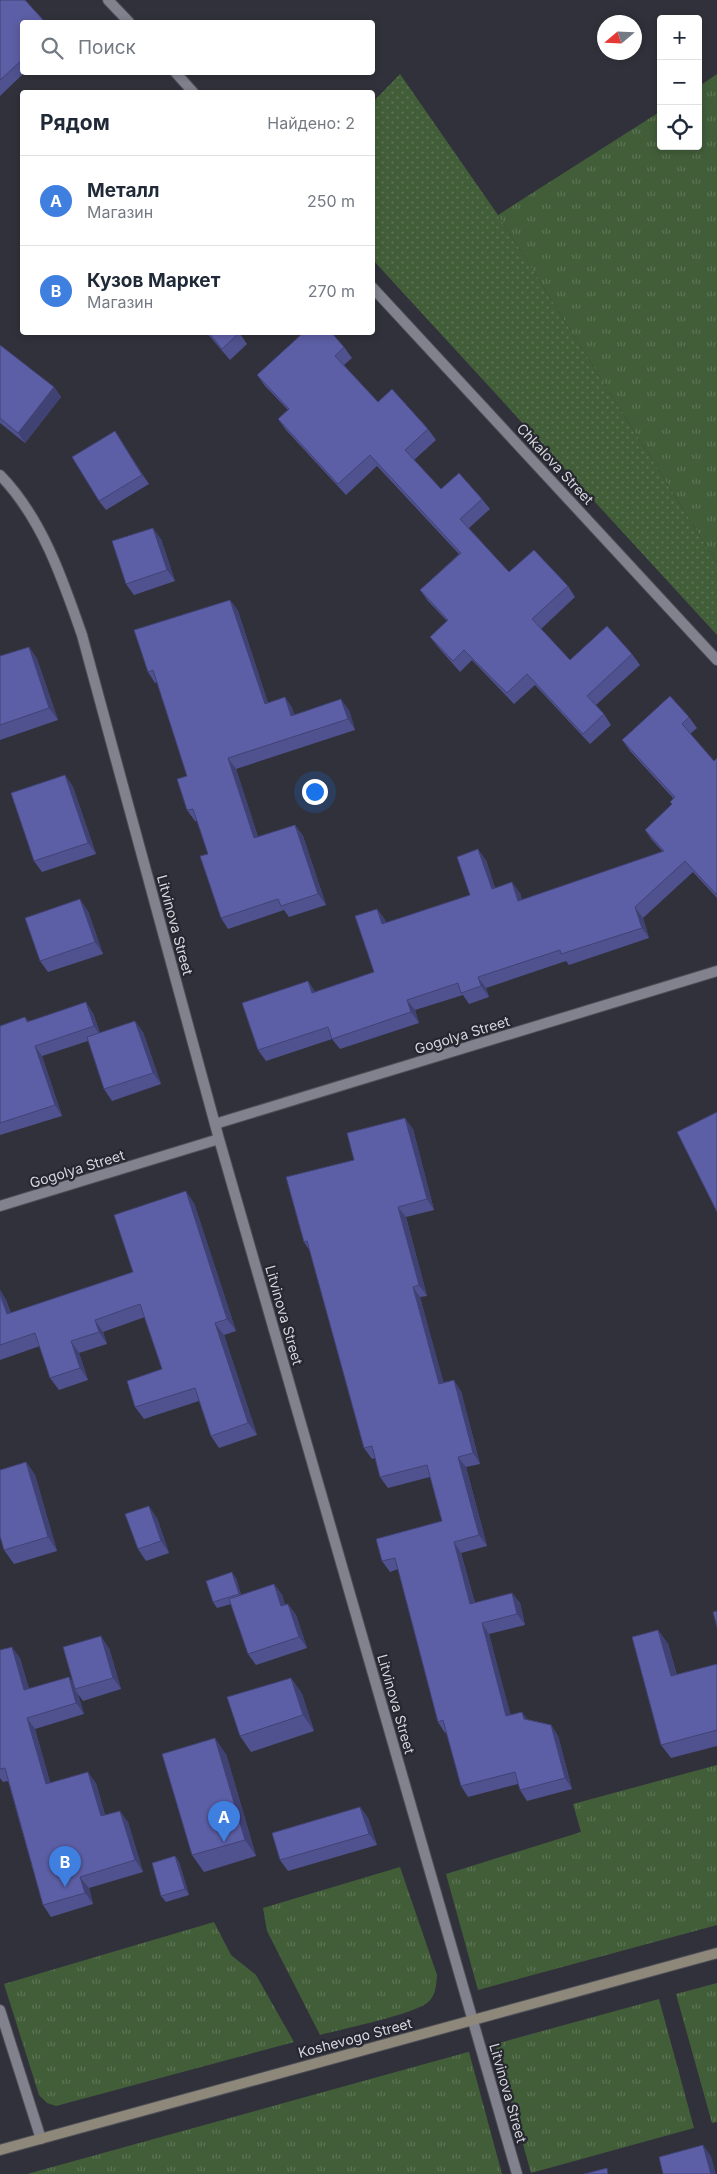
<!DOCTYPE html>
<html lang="ru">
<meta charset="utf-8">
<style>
:root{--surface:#fff;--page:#f6f6f7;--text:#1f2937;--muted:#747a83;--line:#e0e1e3;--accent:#706836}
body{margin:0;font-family:Inter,sans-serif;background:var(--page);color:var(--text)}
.controls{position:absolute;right:15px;top:15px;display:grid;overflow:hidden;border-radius:5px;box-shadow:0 2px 8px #0003}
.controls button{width:45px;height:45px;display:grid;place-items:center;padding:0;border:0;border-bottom:1px solid var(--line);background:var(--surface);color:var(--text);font:25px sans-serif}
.compass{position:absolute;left:597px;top:15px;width:45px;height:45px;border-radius:50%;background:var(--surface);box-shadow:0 2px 8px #0003;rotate:251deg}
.you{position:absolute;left:314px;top:791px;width:18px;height:18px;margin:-12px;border:4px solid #fff;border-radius:50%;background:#1a73e8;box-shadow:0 0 0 8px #1a73e833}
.badge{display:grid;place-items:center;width:32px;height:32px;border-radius:50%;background:var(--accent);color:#fff;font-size:16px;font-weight:700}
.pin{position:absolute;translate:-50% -41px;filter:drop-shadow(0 1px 2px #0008)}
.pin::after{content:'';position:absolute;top:26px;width:18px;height:15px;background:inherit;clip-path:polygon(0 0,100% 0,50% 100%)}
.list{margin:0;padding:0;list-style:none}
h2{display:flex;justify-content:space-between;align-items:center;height:65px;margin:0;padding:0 20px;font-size:21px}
h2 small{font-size:16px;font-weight:400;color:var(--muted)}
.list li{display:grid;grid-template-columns:32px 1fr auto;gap:15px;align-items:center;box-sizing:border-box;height:90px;padding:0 20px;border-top:1px solid var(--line)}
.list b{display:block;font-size:19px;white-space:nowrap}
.list p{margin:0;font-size:16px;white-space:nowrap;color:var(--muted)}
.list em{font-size:16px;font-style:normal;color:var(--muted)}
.icon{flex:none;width:28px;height:28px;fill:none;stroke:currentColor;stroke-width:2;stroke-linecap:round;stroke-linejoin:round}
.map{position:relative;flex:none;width:717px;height:2174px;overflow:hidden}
.search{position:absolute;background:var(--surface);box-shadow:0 2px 8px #0003;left:20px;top:20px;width:355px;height:55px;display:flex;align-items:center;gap:12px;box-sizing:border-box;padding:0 18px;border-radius:5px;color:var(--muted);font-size:19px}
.panel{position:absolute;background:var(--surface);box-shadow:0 2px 8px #0003;left:20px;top:90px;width:355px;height:245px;border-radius:5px}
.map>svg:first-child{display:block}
.grass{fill:url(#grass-tufts)}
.garden{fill:url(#garden-dots)}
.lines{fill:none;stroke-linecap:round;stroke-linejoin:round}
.street-casing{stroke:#4e4e56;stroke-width:12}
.secondary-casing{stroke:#4e4e56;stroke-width:12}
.street{stroke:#81828e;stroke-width:10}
.secondary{stroke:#8e887b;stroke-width:10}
.wall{fill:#50528f}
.shaded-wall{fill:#414274}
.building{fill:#5d5fa6;stroke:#414274}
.labels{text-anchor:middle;stroke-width:4.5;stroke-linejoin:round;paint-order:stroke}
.street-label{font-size:14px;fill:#d6d6dd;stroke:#272731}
</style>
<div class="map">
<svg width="717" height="2174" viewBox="0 0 717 2174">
<defs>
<pattern id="grass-tufts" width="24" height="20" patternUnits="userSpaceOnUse" patternTransform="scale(1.25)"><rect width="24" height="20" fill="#425e39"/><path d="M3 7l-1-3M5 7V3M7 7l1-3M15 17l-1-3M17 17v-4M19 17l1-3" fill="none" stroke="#5d7455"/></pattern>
<pattern id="garden-dots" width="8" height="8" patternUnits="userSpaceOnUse" patternTransform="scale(1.25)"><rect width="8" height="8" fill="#425e39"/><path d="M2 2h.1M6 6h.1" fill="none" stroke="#5d7455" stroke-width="1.8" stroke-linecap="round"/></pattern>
</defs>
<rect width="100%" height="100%" fill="#31313b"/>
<path class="grass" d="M717,74V563L498,215L661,111V146H698V87Z
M717,1765V1925L478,1990L446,1874L581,1832L573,1804Z
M400,1867L437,1975C436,1986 436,1996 427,2003C411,2015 342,2029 320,2035L267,1931L263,1908Z
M214,1922L231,1955L256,1975L294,2042L56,2106L47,2103L39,2095L4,1984Z
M717,1983V2122L712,2123L676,1994Z
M659,1999L694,2128L531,2173L495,2044Z
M469,2052L502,2174H27L468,2052Z"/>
<path class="garden" d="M400,74L498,215L717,563V635L373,260V102Z"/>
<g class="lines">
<g class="street-casing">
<path id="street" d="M108,0L129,22
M175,72L193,92
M372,287L717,660
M0,475C42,518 63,580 82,635L219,1139L517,2174
M215,1124L717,971
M0,1206L219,1139
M0,2010L41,2139"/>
</g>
<g class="secondary-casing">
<path id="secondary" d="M0,2150L717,1953"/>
</g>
<use href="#street" class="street"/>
<use href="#secondary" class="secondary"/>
</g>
<path class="wall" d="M0,0L22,22V72H25L0,96Z
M206,332H239L247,344L230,360Z
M0,345L54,387L61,397L25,443L0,423Z
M344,347L352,358L344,365L378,402L428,429L436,440L414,460L441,489L482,499L490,509L469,528L509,572L568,586L575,597L541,629L570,660L632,654L640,665L596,705L604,714L611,725L590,744L535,685L514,704L472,660L460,672L438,647L430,637L447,621L428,601L420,590L459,554L377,466L346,495L286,430L278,419L288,410L265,386L257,375Z
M121,441L149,484L106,510L99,501Z
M161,539L175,581L134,595L126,584Z
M230,600L238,611L268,703L285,697L292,708L294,714L349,710L355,730L236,769L258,837L295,825L303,836L326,905L289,917L284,910L228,929L221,918L208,854L197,821H195L187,810V776L157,682L155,683L148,672Z
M29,647L37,659L58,720L0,740V656Z
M689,717L697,728L690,734L714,761L717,758V898L693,872L643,918L649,938L569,965L566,961L486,988L489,997L469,1004L463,995L415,1010L419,1023L340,1049L332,1039L266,1061L258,1050L308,981L315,992L374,972L377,909L385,920L386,923L470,895L486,860L495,888L520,893L522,900L663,852L652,840L645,830L672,805L670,802L673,798L630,751L622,740Z
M65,775L73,787L96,854L42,872L34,861Z
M88,911L103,954L48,972L40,961Z
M93,1013L100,1033L143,1032L161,1084L112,1101L104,1089L88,1041L42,1056L62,1116L0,1135V1026L25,1017L28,1021Z
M413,1129L434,1210L406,1217L427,1296L420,1297L443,1383L461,1391L480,1464L466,1467L487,1546L461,1553L475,1603L512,1593L520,1603L525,1625L489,1634L510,1715L551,1725L558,1736L572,1789L527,1801L520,1790L518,1784L468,1797L461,1786L446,1732L445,1733L438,1722L398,1569L390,1572L382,1561L442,1521L430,1477L388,1488L380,1477L375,1458L372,1459L364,1448L310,1251L304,1242L354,1160Z
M194,1203L236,1331L224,1335L257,1435L219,1448L211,1436L199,1401L144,1419L135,1407L162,1369L145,1317L103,1332L107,1344L79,1353L88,1380L59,1390L50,1378L40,1346L0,1360V1290L6,1300L11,1313L133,1272Z
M26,1462L35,1475L57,1551L14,1564L4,1550Z
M157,1518L169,1553L146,1561L138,1549Z
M236,1578L241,1595L274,1584L282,1595L285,1605L288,1604L296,1615L307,1648L256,1665L248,1654L231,1604L217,1608L213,1602Z
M658,1630L668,1644L677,1675L717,1664V1746L671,1758L661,1745Z
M109,1648L121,1689L83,1701L78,1694L84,1714L35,1729L50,1783H96L105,1815L128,1822L143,1872L89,1888L93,1904L51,1917L43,1905L8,1781L3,1782L0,1778V1650L20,1658L29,1689L69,1677L73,1683Z
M291,1678L302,1694L314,1731L251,1752L240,1736Z
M226,1754L256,1856L204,1872L192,1855Z
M360,1807L368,1818L377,1845L288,1871L280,1860Z
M175,1856L179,1862L189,1895L166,1902L161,1896Z"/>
<path class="shaded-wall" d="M54,387L61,397L25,443L18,433Z
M115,431L121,441L149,484L142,475Z
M153,528L161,539L175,581L167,570Z
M230,600L238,611L272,715L265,704Z
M29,647L37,659L58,720L49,708Z
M285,697L292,708L299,727L291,716Z
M341,699L349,710L355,730L348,719Z
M228,758L236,769L262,849L254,838Z
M65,775L73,787L96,854L88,843Z
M295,825L303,836L326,905L318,894Z
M478,849L486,860L499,900L492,889Z
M512,882L520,893L526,911L518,901Z
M80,899L88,911L103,954L95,942Z
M635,907L643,918L649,938L642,928Z
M377,909L385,920L390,935L382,924Z
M478,977L486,988L489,997L481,986Z
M308,981L315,992L312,993Z
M407,1000L415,1010L419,1023L411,1012Z
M86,1002L93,1013L101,1037L94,1026Z
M135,1021L143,1032L161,1084L153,1073Z
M35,1046L42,1056L62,1116L55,1105Z
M405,1118L413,1129L434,1210L427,1199Z
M186,1191L194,1203L236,1331L227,1319Z
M398,1207L406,1217L427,1296L419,1285Z
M413,1287L420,1297L447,1394L439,1384Z
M0,1290L6,1300L15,1326L7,1314L0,1294Z
M95,1320L103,1332L107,1344L99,1332Z
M215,1323L224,1335L257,1435L248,1423Z
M71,1341L79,1353L88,1380L80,1368Z
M454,1380L461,1391L480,1464L473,1453Z
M458,1457L466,1467L487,1546L479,1535Z
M26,1462L35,1475L57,1551L48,1537Z
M149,1506L157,1518L169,1553L161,1541Z
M454,1542L461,1553L478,1615L470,1604Z
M232,1572L236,1578L243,1600L239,1594Z
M274,1584L282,1595L289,1617L281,1606Z
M512,1593L520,1603L525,1625L517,1614Z
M288,1604L296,1615L307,1648L299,1637Z
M482,1623L489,1634L514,1727L506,1716Z
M658,1630L668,1644L681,1690L671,1676Z
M101,1636L109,1648L121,1689L113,1678Z
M12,1647L20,1658L32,1701L24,1690Z
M69,1677L77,1688L75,1689L78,1694L84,1714L76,1703Z
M291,1678L302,1694L314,1731L303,1715Z
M522,1712L530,1723L524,1719Z
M27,1718L35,1729L54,1795L46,1784Z
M551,1725L558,1736L572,1789L565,1778Z
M215,1738L226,1754L256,1856L245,1840Z
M88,1772L96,1783L109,1828L101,1816Z
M360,1807L368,1818L377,1845L369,1834Z
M120,1811L128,1822L143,1872L135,1860Z
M175,1856L179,1862L189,1895L185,1889Z
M80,1877L89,1888L93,1904L85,1893Z
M703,2145L711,2156L716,2174H711Z"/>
<path class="building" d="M0,0H25L45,22H22V60L0,80Z
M208,332H239V333L222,349Z
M304,332H331L344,347L335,356L378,402L392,389L428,429L405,450L441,489L459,473L482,499L460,519L509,572L534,550L568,586L532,619L570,660L607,626L632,654L587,696L604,714L583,734L527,674L507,693L464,650L453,661L430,637L448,620L420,590L461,553L370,455L338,484L278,419L289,409L257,375Z
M0,345L54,387L18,433L0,418Z
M115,431L142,475L99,501L72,457Z
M153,528L167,570L126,584L112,541Z
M230,600L265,704L285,697L291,716L341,699L348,719L228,758L254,838L295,825L318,894L281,906L278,899L221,918L200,856L208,854L193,809L187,810L177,779L187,776L153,670L148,672L134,630Z
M29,647L49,708L0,725V656Z
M670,696L689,717L682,724L714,761L717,758V895L685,861L635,907L642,928L561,954L560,950L478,977L481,986L461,993L458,983L407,1000L411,1012L332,1039L328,1027L258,1050L242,1003L308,981L312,993L374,972L355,916L377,909L382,924L470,895L457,857L478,849L492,889L512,882L518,901L664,851L645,830L672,804L670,802L675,797L622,740Z
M65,775L88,843L34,861L11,793Z
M80,899L95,942L40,961L25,918Z
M86,1002L94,1026L35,1046L55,1105L0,1123V1026L25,1017L27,1022Z
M135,1021L153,1073L104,1089L87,1037Z
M717,1112V1212L677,1132Z
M405,1118L427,1199L398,1207L419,1285L413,1287L439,1384L454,1380L473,1453L458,1457L479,1535L454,1542L470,1604L512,1593L517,1614L482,1623L506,1716L522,1712L524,1719L551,1725L565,1778L520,1790L515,1772L461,1786L443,1720L438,1722L395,1558L382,1561L376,1539L442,1521L427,1465L380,1477L372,1446L364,1448L307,1241L304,1242L286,1177L354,1160L347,1133Z
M186,1191L227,1319L215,1323L248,1423L211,1436L195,1388L135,1407L127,1381L162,1369L140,1304L95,1320L99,1332L71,1341L80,1368L50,1378L35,1333L0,1345V1294L7,1314L133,1272L114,1215Z
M26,1462L48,1537L4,1550L0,1536V1470Z
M149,1506L161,1541L138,1549L125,1514Z
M232,1572L239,1594L213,1602L206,1581Z
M274,1584L281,1606L288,1604L299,1637L248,1654L229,1599Z
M717,1611V1627L713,1612Z
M658,1630L671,1676L717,1664V1730L661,1745L632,1637Z
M101,1636L113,1678L75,1689L63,1647Z
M12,1647L24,1690L69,1677L76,1703L27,1718L46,1784L88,1772L101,1816L120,1811L135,1860L80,1877L85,1893L43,1905L5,1768L0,1769V1650Z
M291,1678L303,1715L240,1736L227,1697Z
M215,1738L245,1840L192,1855L162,1754Z
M360,1807L369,1834L280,1860L272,1833Z
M175,1856L185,1889L161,1896L152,1863Z
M703,2145L711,2174H663L659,2157Z
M607,2168L608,2174H584Z"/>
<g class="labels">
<g class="street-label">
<text transform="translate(555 464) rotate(47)" y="5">Chkalova Street</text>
<text transform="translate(175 925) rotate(75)" y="5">Litvinova Street</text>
<text transform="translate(462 1035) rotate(-17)" y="5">Gogolya Street</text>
<text transform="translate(77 1169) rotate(-17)" y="5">Gogolya Street</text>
<text transform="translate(284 1315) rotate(74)" y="5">Litvinova Street</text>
<text transform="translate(396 1704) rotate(74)" y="5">Litvinova Street</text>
<text transform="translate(355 2038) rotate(-15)" y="5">Koshevogo Street</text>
<text transform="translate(508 2093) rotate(74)" y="5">Litvinova Street</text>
</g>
</g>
</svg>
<div class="controls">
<button>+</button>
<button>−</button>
<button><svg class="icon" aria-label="locate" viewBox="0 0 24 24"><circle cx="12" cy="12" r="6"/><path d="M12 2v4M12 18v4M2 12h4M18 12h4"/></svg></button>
</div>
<svg class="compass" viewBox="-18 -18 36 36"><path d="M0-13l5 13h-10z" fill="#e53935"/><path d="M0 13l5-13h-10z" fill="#747a83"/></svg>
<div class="you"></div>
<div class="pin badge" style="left:224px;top:1842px;background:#3f7fe0">A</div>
<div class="pin badge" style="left:65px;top:1887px;background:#3f7fe0">B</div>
<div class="search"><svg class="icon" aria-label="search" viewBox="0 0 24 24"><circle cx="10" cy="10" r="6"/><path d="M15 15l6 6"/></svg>Поиск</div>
<section class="panel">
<h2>Рядом<small>Найдено: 2</small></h2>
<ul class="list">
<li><span class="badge" style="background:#3f7fe0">A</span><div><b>Металл</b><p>Магазин</p></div><em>250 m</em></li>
<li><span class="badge" style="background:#3f7fe0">B</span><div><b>Кузов Маркет</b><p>Магазин</p></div><em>270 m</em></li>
</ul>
</section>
</div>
